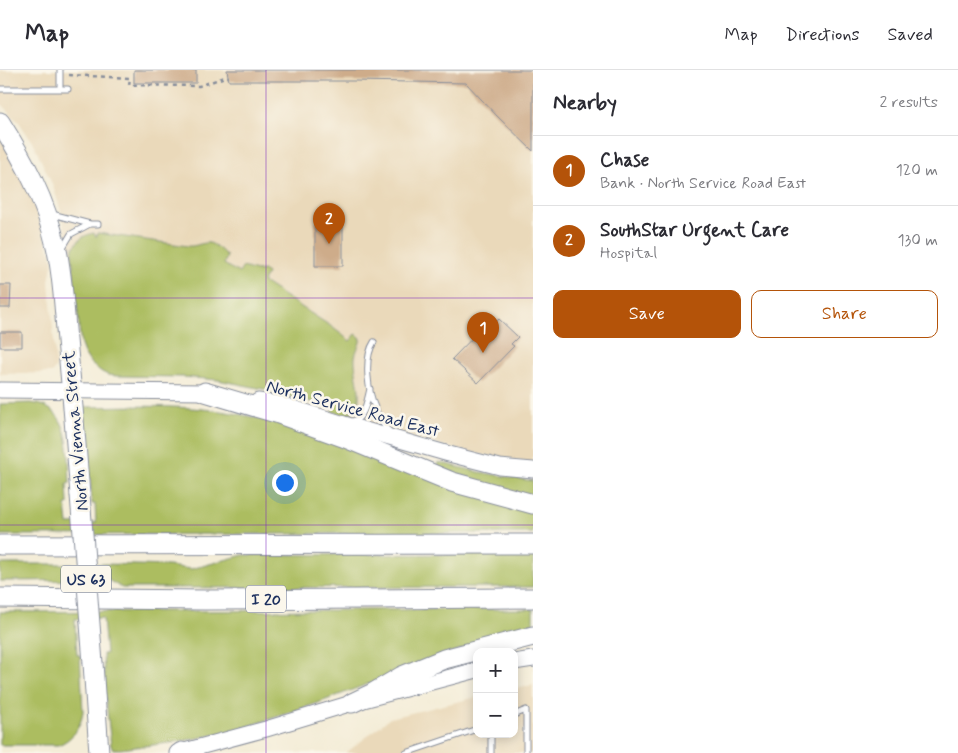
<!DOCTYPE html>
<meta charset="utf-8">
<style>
:root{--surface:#fff;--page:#f7f7f7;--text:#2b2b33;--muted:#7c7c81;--line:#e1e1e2;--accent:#b45309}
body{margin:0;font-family:Mynerve,sans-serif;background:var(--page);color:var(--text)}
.controls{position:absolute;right:15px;bottom:15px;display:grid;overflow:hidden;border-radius:10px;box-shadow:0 2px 12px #0003}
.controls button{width:45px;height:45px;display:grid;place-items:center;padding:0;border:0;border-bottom:1px solid var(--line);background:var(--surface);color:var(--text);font:25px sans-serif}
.you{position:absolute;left:284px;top:412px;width:18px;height:18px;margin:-12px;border:4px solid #fff;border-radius:50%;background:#1a73e8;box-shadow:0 0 0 8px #1a73e833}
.badge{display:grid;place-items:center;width:32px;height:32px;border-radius:50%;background:var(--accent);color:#fff;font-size:16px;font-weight:700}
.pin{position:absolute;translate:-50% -41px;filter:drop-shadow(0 1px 2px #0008)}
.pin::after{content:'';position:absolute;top:26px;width:18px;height:15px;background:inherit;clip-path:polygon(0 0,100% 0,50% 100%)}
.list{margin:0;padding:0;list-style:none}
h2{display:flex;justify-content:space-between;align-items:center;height:65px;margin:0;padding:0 20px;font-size:21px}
h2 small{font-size:16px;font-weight:400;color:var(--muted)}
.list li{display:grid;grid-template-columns:32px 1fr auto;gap:15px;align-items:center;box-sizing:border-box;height:70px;padding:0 20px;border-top:1px solid var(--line)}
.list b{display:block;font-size:19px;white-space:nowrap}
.list p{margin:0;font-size:16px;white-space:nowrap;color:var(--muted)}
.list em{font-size:16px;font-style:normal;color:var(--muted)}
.actions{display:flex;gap:10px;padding:15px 20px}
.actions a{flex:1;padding:11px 0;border:1px solid var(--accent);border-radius:10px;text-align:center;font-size:18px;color:var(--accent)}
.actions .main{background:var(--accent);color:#fff}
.map{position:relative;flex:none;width:533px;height:683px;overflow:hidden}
header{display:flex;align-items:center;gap:30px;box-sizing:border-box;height:70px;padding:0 25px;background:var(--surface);border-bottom:1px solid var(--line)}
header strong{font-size:24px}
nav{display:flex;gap:28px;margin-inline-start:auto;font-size:18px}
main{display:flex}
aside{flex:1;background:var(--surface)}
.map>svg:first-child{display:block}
.built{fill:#ead9ba}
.green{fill:#acbd60;stroke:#64765f}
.building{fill:#ceac8a}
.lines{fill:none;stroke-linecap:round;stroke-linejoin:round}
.lane-casing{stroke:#888e9b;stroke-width:7}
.secondary-casing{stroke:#888e9b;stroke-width:17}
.highway-casing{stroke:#888e9b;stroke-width:21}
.path{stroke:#888e9b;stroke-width:2.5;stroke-dasharray:4 4;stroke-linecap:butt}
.lane{stroke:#fff;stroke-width:5}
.secondary{stroke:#fff;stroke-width:15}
.highway{stroke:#fff;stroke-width:19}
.highway-bridge-casing{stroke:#888e9b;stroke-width:21;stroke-linecap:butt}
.highway-bridge{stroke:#fff;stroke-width:19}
.grid{fill:none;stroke:#7b2cbf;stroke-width:1;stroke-opacity:0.55}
.labels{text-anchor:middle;stroke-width:5;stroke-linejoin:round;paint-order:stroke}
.shield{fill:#fbf7ec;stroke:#5e6b89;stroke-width:1}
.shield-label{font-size:16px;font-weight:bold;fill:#1b2f5e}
.street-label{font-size:18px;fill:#1b2f5e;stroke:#fbf7ec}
</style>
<header>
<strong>Map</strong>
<nav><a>Map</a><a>Directions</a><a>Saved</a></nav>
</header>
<main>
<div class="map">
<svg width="533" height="683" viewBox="0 0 533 683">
<rect width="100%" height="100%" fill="#fbf7ec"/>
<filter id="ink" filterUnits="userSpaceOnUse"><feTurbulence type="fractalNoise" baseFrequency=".02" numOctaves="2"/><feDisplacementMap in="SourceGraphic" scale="10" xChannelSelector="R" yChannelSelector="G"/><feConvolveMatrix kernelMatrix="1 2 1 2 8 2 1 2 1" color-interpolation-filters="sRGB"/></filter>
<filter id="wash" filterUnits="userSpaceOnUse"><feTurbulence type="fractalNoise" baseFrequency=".0096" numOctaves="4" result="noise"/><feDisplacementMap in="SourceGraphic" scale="20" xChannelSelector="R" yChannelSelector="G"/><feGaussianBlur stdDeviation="1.12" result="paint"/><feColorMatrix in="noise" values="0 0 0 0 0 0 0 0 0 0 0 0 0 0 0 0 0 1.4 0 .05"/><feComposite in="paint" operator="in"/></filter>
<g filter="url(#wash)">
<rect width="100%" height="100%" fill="#f4edd8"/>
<path class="built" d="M0,0H533V393L468,382L410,366L332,342L333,338L268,320L218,310L183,307L117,306L108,305L95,297L87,289L84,283L80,270L73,197L60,138L53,116L34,75L19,52L0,32Z
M0,63L24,105L53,190L49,211L56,296L52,303H49L0,304Z
M533,615V683H346L390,648L477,627V664H514V619Z"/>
<path class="green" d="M93,163H94L95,166H97V163L188,176C195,177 203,172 209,173C215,174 223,182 227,186L224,194L239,203L243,197L256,201L264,200L267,203L263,212L332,257L350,271L356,264L361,268C360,274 356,281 355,287C354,305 364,324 356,340L349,338L348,339L354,342L350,344H344L332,342L333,338L268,320L218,310L183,307L117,306L108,305L102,302L91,294L84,283L81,275L72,185L73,178C80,169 80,167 93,163Z
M31,333C73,337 68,383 70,413L67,414L68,434L66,435L68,454L96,453L95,434H92L90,407H87L84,337C127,336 170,335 212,340C238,343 263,349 288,356L533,443V463L0,465V334Z
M438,392L479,402L533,411V427L483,413L437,397Z
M533,484V517L122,518L108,510L0,511V494H105L168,496L191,499L243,485Z
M533,539V557L449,583L318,633L249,656L224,663L177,672L120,679H113L111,676L105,621L103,584H106L103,548L75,549L77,585H80L83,642C81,657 72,670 58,675H0V542Z"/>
<g id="blocks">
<path class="building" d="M134,0H196V13H134Z
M227,0H533V81L497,46L466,13L355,11H229Z
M315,152H343V196H315Z
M0,215H11L10,238H0Z
M499,249L518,267L511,274L514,276L478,313L452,289L489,251L493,255Z
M0,262H22V277H0Z"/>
</g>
</g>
<g filter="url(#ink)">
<use href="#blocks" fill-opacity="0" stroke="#888e9b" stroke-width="1"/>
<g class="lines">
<g class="lane-casing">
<path id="lane" d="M60,0V19
M0,19H68
M52,144L90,154H98
M62,179L71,164L90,154
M374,272C363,289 368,322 376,340C379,349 384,357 391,363
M353,351C365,348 367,330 370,319
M514,645L526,640V683
M406,683L477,659
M491,683V664"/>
</g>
<g class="secondary-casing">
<path id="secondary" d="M0,320L205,322L216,324
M258,331L280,334L344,354L449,384L500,397L533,400
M514,592L533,589
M177,683L266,659L352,633L477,600"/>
</g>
<g class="highway-casing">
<path id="highway" d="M0,52C25,92 45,129 56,176C63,205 64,240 67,270C72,321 76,373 80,425
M205,322L279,344L343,367L452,412L533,434
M0,475L533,474
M0,528L205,530L533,528
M93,593L99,683
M352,633L373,623L402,606L444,589L533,566
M180,683L182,682"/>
</g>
<path class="path" d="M69,5L130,8L129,15L199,16L225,7H229"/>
<use href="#lane" class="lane"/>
<use href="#secondary" class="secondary"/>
<use href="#highway" class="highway"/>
<g class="highway-bridge-casing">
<path id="highway-bridge" d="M80,425L93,593"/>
</g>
<use href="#highway-bridge" class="highway-bridge"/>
</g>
</g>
<path class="grid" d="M266,0V683M0,228H533M0,455H533"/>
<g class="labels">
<g class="shield">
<rect x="61" y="495.5" width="50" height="27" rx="4"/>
<rect x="246" y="515.5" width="40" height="27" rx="4"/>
</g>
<g class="shield-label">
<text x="86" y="515">US 63</text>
<text x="266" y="535">I 20</text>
</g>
<g class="street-label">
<text transform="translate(353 338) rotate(15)" y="6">North Service Road East</text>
<text transform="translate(75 361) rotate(-95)" y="6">North Vienna Street</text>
</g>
</g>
</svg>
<div class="controls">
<button>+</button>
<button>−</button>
</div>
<div class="you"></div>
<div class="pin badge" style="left:483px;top:283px">1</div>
<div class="pin badge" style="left:329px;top:174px">2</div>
</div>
<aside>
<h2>Nearby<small>2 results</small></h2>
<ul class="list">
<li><span class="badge">1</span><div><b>Chase</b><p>Bank · North Service Road East</p></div><em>120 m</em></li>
<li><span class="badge">2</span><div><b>SouthStar Urgent Care</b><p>Hospital</p></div><em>130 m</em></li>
</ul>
<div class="actions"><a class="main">Save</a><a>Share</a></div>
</aside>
</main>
